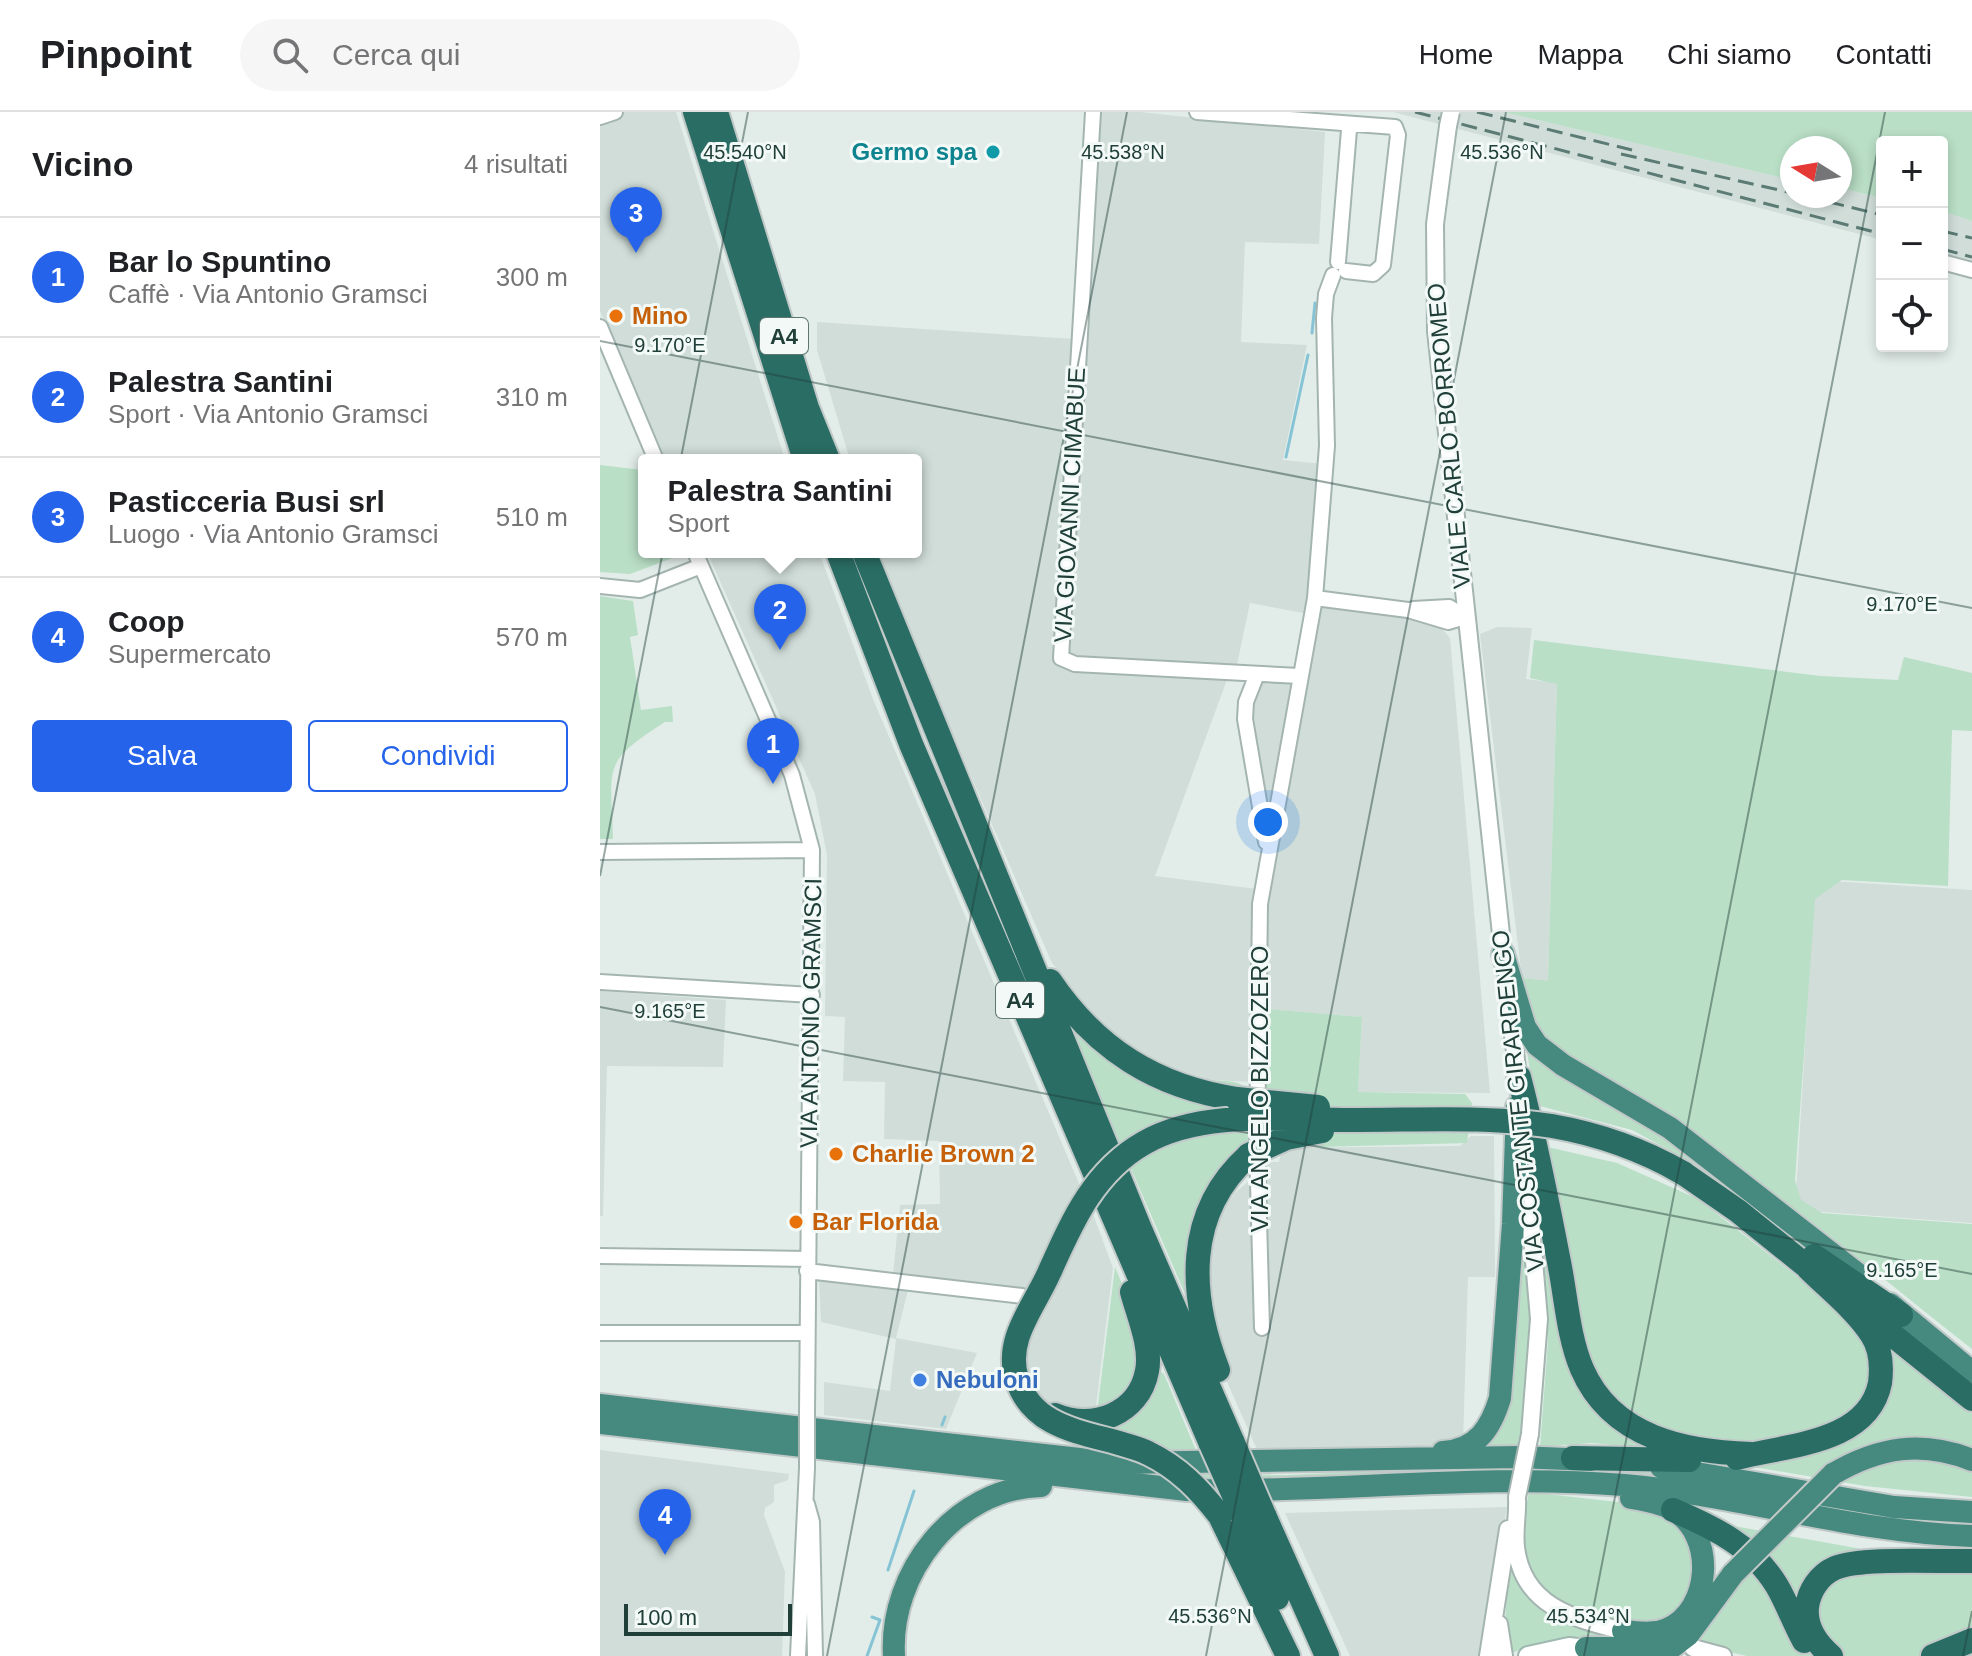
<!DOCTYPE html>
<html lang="it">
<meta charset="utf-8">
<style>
:root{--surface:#fff;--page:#f6f6f6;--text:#202124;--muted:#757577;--line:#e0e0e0;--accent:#2563eb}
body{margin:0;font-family:Arial,sans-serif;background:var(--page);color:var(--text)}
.controls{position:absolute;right:24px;top:24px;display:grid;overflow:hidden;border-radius:8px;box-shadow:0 4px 12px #0003}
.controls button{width:72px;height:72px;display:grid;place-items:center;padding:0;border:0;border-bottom:2px solid var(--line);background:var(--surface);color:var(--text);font:40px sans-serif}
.compass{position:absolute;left:1180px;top:24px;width:72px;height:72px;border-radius:50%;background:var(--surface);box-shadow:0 4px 12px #0003;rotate:281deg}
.scale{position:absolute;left:24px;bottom:20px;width:168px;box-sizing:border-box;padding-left:8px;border:4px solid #203f39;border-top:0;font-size:22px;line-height:28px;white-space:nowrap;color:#203f39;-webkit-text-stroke:6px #f2f9f6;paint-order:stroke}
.you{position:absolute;left:668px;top:710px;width:28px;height:28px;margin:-20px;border:6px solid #fff;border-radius:50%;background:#1a73e8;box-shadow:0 0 0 12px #1a73e833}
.badge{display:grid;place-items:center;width:52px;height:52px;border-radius:50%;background:var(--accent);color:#fff;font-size:26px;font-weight:700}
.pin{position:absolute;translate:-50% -66px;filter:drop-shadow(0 2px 4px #0008)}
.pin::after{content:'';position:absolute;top:42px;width:28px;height:24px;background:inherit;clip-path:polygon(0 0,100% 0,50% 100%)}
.popup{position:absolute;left:38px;top:342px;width:284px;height:104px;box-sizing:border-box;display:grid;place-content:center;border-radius:8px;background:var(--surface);filter:drop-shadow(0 2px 6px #0005);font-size:26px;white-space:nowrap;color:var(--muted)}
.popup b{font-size:30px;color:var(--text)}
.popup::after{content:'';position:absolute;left:50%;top:100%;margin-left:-16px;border:16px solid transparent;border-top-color:var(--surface)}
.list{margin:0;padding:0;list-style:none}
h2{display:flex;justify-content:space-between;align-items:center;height:104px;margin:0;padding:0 32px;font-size:34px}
h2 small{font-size:26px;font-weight:400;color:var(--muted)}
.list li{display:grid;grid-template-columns:52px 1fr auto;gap:24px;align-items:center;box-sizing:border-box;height:120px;padding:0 32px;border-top:2px solid var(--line)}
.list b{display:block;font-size:30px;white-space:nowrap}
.list p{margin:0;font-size:26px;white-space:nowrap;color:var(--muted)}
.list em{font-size:26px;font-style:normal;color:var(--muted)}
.actions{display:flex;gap:16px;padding:24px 32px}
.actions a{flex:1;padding:18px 0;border:2px solid var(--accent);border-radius:8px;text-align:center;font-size:28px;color:var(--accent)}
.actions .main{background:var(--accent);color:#fff}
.icon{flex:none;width:44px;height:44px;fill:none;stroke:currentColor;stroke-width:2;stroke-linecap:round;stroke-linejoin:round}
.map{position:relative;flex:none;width:1372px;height:1544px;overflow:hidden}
header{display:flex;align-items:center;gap:48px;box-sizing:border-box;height:112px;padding:0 40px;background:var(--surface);border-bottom:2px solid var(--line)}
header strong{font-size:38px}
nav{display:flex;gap:44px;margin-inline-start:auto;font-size:28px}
.search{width:560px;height:72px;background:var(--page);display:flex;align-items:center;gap:20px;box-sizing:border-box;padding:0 28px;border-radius:44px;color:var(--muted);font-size:30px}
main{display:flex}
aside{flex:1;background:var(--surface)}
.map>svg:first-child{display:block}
.built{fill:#d0ddd8}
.green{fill:#b9dfc6}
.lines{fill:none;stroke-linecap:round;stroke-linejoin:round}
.stream{stroke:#86c4d5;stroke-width:3}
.minor-casing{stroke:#a4b5b1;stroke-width:18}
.tertiary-casing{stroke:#a4b5b1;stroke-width:20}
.secondary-casing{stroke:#9fb9b2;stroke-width:22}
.trunk-casing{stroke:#c1c9c8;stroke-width:26}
.motorway-casing{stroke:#c1c9c8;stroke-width:28}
.minor{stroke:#fff;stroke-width:14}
.tertiary{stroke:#fff;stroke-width:16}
.secondary{stroke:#fff;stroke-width:18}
.trunk{stroke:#46897e;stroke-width:22}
.motorway{stroke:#2a6d64;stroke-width:24}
.rail{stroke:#5b7b74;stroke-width:3;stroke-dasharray:16 8;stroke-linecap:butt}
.minor-bridge-casing{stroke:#a4b5b1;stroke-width:18;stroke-linecap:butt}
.tertiary-bridge-casing{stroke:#a4b5b1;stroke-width:20;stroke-linecap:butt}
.trunk-bridge-casing{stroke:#c1c9c8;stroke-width:26;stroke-linecap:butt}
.motorway-bridge-casing{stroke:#c1c9c8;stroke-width:28;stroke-linecap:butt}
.minor-bridge{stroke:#fff;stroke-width:14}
.tertiary-bridge{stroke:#fff;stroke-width:16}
.trunk-bridge{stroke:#46897e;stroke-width:22}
.motorway-bridge{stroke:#2a6d64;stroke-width:24}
.ticks{fill:none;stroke:#203f39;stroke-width:2;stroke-opacity:0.45}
.culture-dot{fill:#0f9aa8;stroke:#f2f9f6;stroke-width:3}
.food-dot{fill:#e8710a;stroke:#f2f9f6;stroke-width:3}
.shop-dot{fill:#3f7fe0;stroke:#f2f9f6;stroke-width:3}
.labels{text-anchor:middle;stroke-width:6;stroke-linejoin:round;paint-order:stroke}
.shield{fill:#f2f9f6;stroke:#5f7772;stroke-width:2}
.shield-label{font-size:22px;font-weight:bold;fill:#203f39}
.culture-label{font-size:24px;font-weight:bold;fill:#0d838f;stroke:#f2f9f6;text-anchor:end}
.food-label{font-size:24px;font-weight:bold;fill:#c56008;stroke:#f2f9f6;text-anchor:start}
.street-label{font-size:24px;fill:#203f39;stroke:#f2f9f6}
.shop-label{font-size:24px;font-weight:bold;fill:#366cbe;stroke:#f2f9f6;text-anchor:start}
.ticks-label{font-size:20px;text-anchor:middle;fill:#203f39;stroke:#f2f9f6;stroke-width:6;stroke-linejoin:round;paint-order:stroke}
</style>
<header>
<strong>Pinpoint</strong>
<div class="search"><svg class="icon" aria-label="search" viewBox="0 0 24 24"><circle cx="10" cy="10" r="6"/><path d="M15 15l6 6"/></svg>Cerca qui</div>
<nav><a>Home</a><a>Mappa</a><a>Chi siamo</a><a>Contatti</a></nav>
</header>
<main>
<aside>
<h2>Vicino<small>4 risultati</small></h2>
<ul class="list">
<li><span class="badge">1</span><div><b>Bar lo Spuntino</b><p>Caffè · Via Antonio Gramsci</p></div><em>300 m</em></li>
<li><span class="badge">2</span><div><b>Palestra Santini</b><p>Sport · Via Antonio Gramsci</p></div><em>310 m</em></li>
<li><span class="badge">3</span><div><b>Pasticceria Busi srl</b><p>Luogo · Via Antonio Gramsci</p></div><em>510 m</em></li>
<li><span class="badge">4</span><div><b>Coop</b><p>Supermercato</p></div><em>570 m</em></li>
</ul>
<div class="actions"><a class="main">Salva</a><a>Condividi</a></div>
</aside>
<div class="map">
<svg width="1372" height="1544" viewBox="0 0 1372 1544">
<rect width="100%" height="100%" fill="#e2ede9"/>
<path class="built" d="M0,0H76L185,348H66L0,199Z
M497,0H540L725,20L719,132L645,130L641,230L707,233L683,348L723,352L709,502L650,491L636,557L477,549L464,543Z
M793,0H904L1192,68V84H1240V76L1282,86V128Z
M1342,99L1372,109V152L1342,144Z
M217,210L474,227L460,547L628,565L555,764L657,777L653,970L612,968L589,961L564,953L525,932L505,917L452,851L322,551L279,440H316V348H250L217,238Z
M107,440H219L273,587L480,1074L467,1092L429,1178L293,1162L300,1093L340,1092L339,1029L284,1027L285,970L243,969L245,905L225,904L227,743L215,682Z
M719,491L808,501L837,511L850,526L890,981L758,980L762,905L664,897L662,740L639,608L651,565L704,568Z
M897,515L932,516L926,567L957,571L948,870L922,866L880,522Z
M1215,768L1372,778V1111L1195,1098Z
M0,879L126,888L123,955L7,954L3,1104H0Z
M871,1024H894L895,1165H868L863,1332L659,1342L620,1254L604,1185L612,1128L620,1104L635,1081L670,1050H679L682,1036L860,1034Z
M490,1094L513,1156L495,1302L458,1299L439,1287L427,1265L425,1242L429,1224Z
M219,1167L308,1178L296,1226L377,1241L346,1317L224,1303V1270L290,1279L296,1227L221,1210Z
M0,1338L189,1362L188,1368L174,1373V1390L165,1396L164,1403L185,1460L182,1544H0Z
M907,1395L881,1544H750L685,1401Z"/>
<path class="green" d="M904,0H1372V109L1342,99V30H1282V86L1240,76V36H1192V68Z
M0,353L42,358L44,440H77L78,444L30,462L0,460Z
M0,484L33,489L38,523L30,525L41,598L72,594L73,610H65C1,651 11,653 13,727H0Z
M934,528L1220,564L1298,568L1304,545L1372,561V619L1352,618L1348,774L1242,768L1215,787L1195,1068L1201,1088L1222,1101L1372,1112V1237C1279,1164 1187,1086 1088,1020C1039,988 981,967 942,922C929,907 924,886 922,866L948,869L957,572L930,566Z
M667,897L762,905L758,980L865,982L872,991L867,1031L682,1036L665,984Z
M467,908L595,974L525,932C552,948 580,961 612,968C624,970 638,967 647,977L648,1039L623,1064L592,1198Z
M923,917L1112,1061L1032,1018L936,993Z
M943,1034L1017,1051L1098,1087L1256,1211L1276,1246L1267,1290L1224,1319L1131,1334L1054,1317L1018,1290L1001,1270L982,1229Z
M921,1096L932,1190L931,1255L920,1337L875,1339L891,1321Z
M939,1096L983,1266L1077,1339L992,1331L940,1335L948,1229Z
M515,1155L545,1227L547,1257L496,1309Z
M1282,1227L1372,1297V1342L1297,1344L1372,1353V1385L1265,1374L1137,1352L1264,1313Z
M561,1260L564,1262L597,1341L563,1343L500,1320C535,1311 547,1290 561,1260Z
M938,1352L1016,1356L1372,1408V1419L1139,1385L683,1367H560L505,1359L686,1363Z
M929,1380L1035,1392L1078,1408L1098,1436L1089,1490L1063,1511L1030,1515L971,1500L941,1479L924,1448L923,1412Z
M1117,1411L1284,1441L1247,1448L1202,1501Z
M1372,1453V1544H1238L1216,1519L1219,1479L1236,1463Z
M909,1455C940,1512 988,1518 1047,1531C999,1525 955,1521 910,1542L905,1509Z
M1155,1455L1211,1544H1147L1095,1532L1119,1493Z"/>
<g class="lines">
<path class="stream" d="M712,221L715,191
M686,345L708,243
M342,1313L345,1305
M288,1458L314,1379
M267,1544L280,1508L272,1505"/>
<g class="minor-casing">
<path id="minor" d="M493,0L461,546L475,552L700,564
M597,0L795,15L798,23L783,153L773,162L746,159
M0,5L15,0
M738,150L749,18
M1342,150L1372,158
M0,215L56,348
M95,440L192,663L212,738L207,1300
M0,474L40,478L101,454
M715,486L808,498L848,510L865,505
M813,497L849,495L865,505
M657,562L646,590L645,607L666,730
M0,740L212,738
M0,870L212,883
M0,1144L208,1147
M207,1159L422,1184
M662,1216L657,1034L660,792L715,486L727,334L724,206L726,182L733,163
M0,1221H207
M207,1392L212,1410L215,1544
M198,1544L207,1356"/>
</g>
<g class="tertiary-casing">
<path id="tertiary" d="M848,14L835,112L836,219L904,850
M909,889L919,973
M924,1032L939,1207L930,1322
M917,1385C918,1402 914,1418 916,1435C923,1498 980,1508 1031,1521
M899,1512L904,1544
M1093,1536L1123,1544
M888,1544L908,1417"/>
</g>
<g class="secondary-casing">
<path id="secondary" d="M928,1544L969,1535L1000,1539"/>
</g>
<g class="trunk-casing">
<path id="trunk" d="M903,842L925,915L937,933L963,953L1070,1016L1259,1163
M1290,1192L1372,1260
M0,1293L515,1351L920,1345L991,1348
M0,1311L587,1378C733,1381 879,1361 1024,1373C1141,1383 1254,1421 1372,1424
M843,1340C877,1338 891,1316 900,1286L913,1112L917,995
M1061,1355L1294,1395L1372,1400
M1233,1362C1279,1335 1322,1328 1372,1348
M1023,1519C1038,1520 1053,1523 1067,1517C1112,1498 1116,1422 1073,1398C1061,1391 1044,1388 1031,1386
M986,1536H1071L1088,1523L1133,1462
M294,1544C289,1461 355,1376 441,1374"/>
</g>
<g class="motorway-casing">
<path id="motorway" d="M95,0L205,348
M116,0L207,296L228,348
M238,440L311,632L611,1332
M264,440L540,1117L633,1331
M450,869C496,937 556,975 637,987
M919,965C935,1026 947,1088 959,1150C966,1184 968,1224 982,1257C1012,1326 1085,1340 1151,1342
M1083,1061L1138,1099L1220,1165
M1214,1144L1301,1203
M1265,1201L1372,1287
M618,1258C589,1183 584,1101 649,1043
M455,1303C493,1319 539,1302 547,1259C552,1234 538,1203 532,1180
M973,1346L1089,1348
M1137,1346C1185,1333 1268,1332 1280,1271C1282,1255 1281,1237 1272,1223C1256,1198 1229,1177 1208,1156
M1073,1398C1113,1415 1154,1435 1177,1474C1187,1491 1194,1511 1204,1529
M664,1403L727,1544
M620,1404L688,1544
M643,1404L677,1486
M1231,1544C1217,1532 1205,1515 1207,1495C1209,1479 1219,1463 1235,1456C1261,1445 1340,1450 1372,1449
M1333,1544L1372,1528"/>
</g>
<use href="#minor" class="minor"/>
<use href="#tertiary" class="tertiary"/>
<use href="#secondary" class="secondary"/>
<use href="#trunk" class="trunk"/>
<use href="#motorway" class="motorway"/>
<path class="rail" d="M815,0L1282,122
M877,0L1032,38
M1021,42L1192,81
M1205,84L1282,103
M1342,119L1372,126
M1342,137L1372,145"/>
<g class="minor-bridge-casing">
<path id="minor-bridge" d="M207,1356V1300"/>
</g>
<g class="tertiary-bridge-casing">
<path id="tertiary-bridge" d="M848,14L851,0
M917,1385L930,1322"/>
</g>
<g class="trunk-bridge-casing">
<path id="trunk-bridge" d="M1133,1462L1233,1362"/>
</g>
<g class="motorway-bridge-casing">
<path id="motorway-bridge" d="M637,987L718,995
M649,1043L686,1026L722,1019
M633,1331L664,1403
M611,1332L643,1404
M620,1404C599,1377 579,1356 548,1341C502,1320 435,1325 417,1267C404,1228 434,1195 449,1161C472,1110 493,1060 544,1031C605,996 690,1009 758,1008C823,1008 888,1004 952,1014C998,1022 1043,1038 1083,1061"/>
</g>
<use href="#minor-bridge" class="minor-bridge"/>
<use href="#tertiary-bridge" class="tertiary-bridge"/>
<use href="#trunk-bridge" class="trunk-bridge"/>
<use href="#motorway-bridge" class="motorway-bridge"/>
</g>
<path class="ticks" d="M0,229L1372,496M0,764L148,0M0,895L1372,1162M227,1544L527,0M606,1544L906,0M984,1544L1285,0M1363,1544L1372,1499"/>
<circle class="culture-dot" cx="393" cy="40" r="8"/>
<g class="food-dot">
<circle cx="16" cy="204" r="8"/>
<circle cx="236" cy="1042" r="8"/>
<circle cx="196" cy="1110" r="8"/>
</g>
<circle class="shop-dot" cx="320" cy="1268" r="8"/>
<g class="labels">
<g class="shield">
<rect x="160" y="206" width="48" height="36" rx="6"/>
<rect x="396" y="870" width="48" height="36" rx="6"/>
</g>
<g class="shield-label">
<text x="184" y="232">A4</text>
<text x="420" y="896">A4</text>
</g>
<g class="culture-label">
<text x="377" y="48">Germo spa</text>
</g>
<g class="food-label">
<text x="32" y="212">Mino</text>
<text x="252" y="1050">Charlie Brown 2</text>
<text x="212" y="1118">Bar Florida</text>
</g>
<g class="street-label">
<text transform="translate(849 324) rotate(-95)" y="8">VIALE CARLO BORROMEO</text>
<text transform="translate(470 393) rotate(-87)" y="8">VIA GIOVANNI CIMABUE</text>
<text transform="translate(211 901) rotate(-89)" y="8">VIA ANTONIO GRAMSCI</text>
<text transform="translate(660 977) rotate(-90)" y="8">VIA ANGELO BIZZOZERO</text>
<text transform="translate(918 989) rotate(-96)" y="8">VIA COSTANTE GIRARDENGO</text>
</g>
<g class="shop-label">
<text x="336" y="1276">Nebuloni</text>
</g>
</g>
<g class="ticks-label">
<text x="145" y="47">45.540°N</text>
<text x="523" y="47">45.538°N</text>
<text x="902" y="47">45.536°N</text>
<text x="70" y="240">9.170°E</text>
<text x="1302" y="499">9.170°E</text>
<text x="70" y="906">9.165°E</text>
<text x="1302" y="1165">9.165°E</text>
<text x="610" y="1511">45.536°N</text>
<text x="988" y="1511">45.534°N</text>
</g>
</svg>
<div class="controls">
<button>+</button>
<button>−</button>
<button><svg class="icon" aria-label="locate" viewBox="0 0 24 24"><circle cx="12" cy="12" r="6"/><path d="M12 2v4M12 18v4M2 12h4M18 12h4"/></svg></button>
</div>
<svg class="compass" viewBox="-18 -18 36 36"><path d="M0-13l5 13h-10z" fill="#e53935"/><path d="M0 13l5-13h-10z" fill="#757577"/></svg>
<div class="scale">100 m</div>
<div class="you"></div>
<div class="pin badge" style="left:173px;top:672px">1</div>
<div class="pin badge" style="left:180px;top:538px">2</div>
<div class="popup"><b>Palestra Santini</b>Sport</div>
<div class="pin badge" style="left:36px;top:141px">3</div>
<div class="pin badge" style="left:65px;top:1443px">4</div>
</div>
</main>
